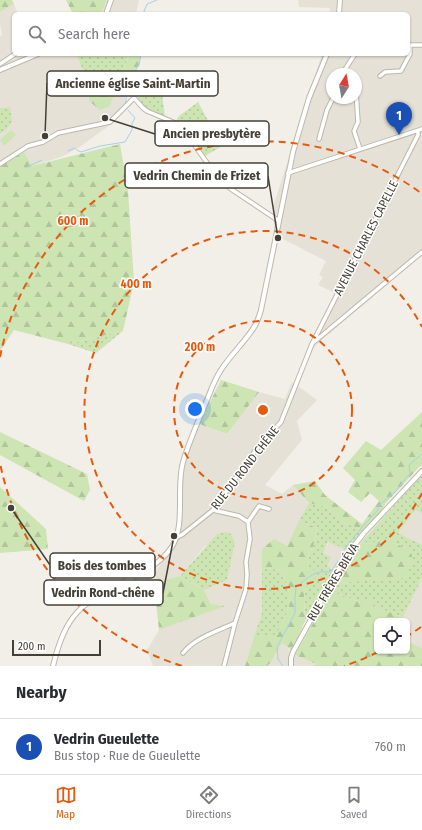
<!DOCTYPE html>
<meta charset="utf-8">
<style>
:root{--surface:#fff;--page:#f2f2f3;--text:#2b2b33;--muted:#7c7c81;--line:#e1e1e2;--accent:#ea580c}
body{margin:0;font-family:"Fira Sans Condensed",sans-serif;background:var(--page);color:var(--text)}
.controls{position:absolute;right:12px;bottom:12px;display:grid;overflow:hidden;border-radius:6px;box-shadow:0 1px 3px #0004}
.controls button{width:36px;height:36px;display:grid;place-items:center;padding:0;border:0;border-bottom:1px solid var(--line);background:var(--surface);color:var(--text);font:20px sans-serif}
.compass{position:absolute;left:326px;top:68px;width:36px;height:36px;border-radius:50%;background:var(--surface);box-shadow:0 1px 3px #0004;rotate:11deg}
.scale{position:absolute;left:12px;bottom:10px;width:89px;box-sizing:border-box;padding-left:4px;border:2px solid #454037;border-top:0;font-size:11px;line-height:14px;white-space:nowrap;color:#454037;-webkit-text-stroke:3px #fff;paint-order:stroke}
.you{position:absolute;left:195px;top:409px;width:14px;height:14px;margin:-10px;border:3px solid #fff;border-radius:50%;background:#1a73e8;box-shadow:0 0 0 6px #1a73e833}
.badge{display:grid;place-items:center;width:26px;height:26px;border-radius:50%;background:var(--accent);color:#fff;font-size:13px;font-weight:700}
.pin{position:absolute;translate:-50% -33px;filter:drop-shadow(0 1px 2px #0008)}
.pin::after{content:'';position:absolute;top:21px;width:14px;height:12px;background:inherit;clip-path:polygon(0 0,100% 0,50% 100%)}
.list{margin:0;padding:0;list-style:none}
h2{display:flex;justify-content:space-between;align-items:center;height:52px;margin:0;padding:0 16px;font-size:17px}
h2 small{font-size:13px;font-weight:400;color:var(--muted)}
.list li{display:grid;grid-template-columns:26px 1fr auto;gap:12px;align-items:center;box-sizing:border-box;height:56px;padding:0 16px;border-top:1px solid var(--line)}
.list b{display:block;font-size:15px;white-space:nowrap}
.list p{margin:0;font-size:13px;white-space:nowrap;color:var(--muted)}
.list em{font-size:13px;font-style:normal;color:var(--muted)}
.icon{flex:none;width:22px;height:22px;fill:none;stroke:currentColor;stroke-width:2;stroke-linecap:round;stroke-linejoin:round}
.map{position:relative;flex:none;width:422px;height:666px;overflow:hidden}
.search{position:absolute;background:var(--surface);box-shadow:0 1px 3px #0004;left:12px;right:12px;top:12px;height:44px;display:flex;align-items:center;gap:10px;box-sizing:border-box;padding:0 14px;border-radius:6px;color:var(--muted);font-size:15px}
.sheet{height:108px;background:var(--surface)}
nav{display:flex;justify-content:space-around;align-items:center;box-sizing:border-box;height:56px;border-top:1px solid var(--line);background:var(--surface);font-size:11px;color:var(--muted)}
nav a{display:grid;justify-items:center;gap:2px}
nav .on{color:var(--accent)}
.map>svg:first-child{display:block}
.residential{fill:#e6e1d6;fill-rule:evenodd}
.grass{fill:url(#grass-dots)}
.forest{fill:url(#forest-firs)}
.garden{fill:#cde4b3}
.lines{fill:none;stroke-linecap:round;stroke-linejoin:round}
.stream{stroke:#a8cfeb;stroke-width:1}
.minor-casing{stroke:#bdb7ab;stroke-width:5.5}
.tertiary-casing{stroke:#bdb7ab;stroke-width:6}
.minor{stroke:#fff;stroke-width:3.5}
.tertiary{stroke:#fff;stroke-width:4}
.ring{fill:none;stroke:#e8590c;stroke-width:2;stroke-dasharray:7 5}
.labels{text-anchor:middle;stroke-width:3;stroke-linejoin:round;paint-order:stroke}
.street-label{font-size:12px;fill:#454037;stroke:#fff}
.centre{fill:#e8590c;stroke:#fff;stroke-width:2}
.ring-label{font-size:12px;text-anchor:middle;font-weight:bold;fill:#e8590c;stroke:#fff;stroke-width:3;stroke-linejoin:round;paint-order:stroke}
.leader{fill:none;stroke:#454037;stroke-width:1.5}
.callout-dot{fill:#454037;stroke:#fff;stroke-width:1.5}
.callout{fill:#fff;stroke:#454037;stroke-width:1.5}
.callout-label{font-size:13px;text-anchor:middle;font-weight:bold;fill:#454037}
</style>
<div class="map">
<svg width="422" height="666" viewBox="0 0 422 666">
<defs>
<pattern id="grass-dots" width="8" height="8" patternUnits="userSpaceOnUse"><rect width="8" height="8" fill="#cde4b3"/><path d="M2 2h.1M6 6h.1" fill="none" stroke="#b1c59b" stroke-width="1.8" stroke-linecap="round"/></pattern>
<pattern id="forest-firs" width="22" height="20" patternUnits="userSpaceOnUse"><rect width="22" height="20" fill="#cde4b3"/><path d="M5 1l3.5 6h-7zM16 11l3.5 6h-7z" fill="#b1c59b"/></pattern>
</defs>
<rect width="100%" height="100%" fill="#f2efe8"/>
<path class="residential" d="M107,0H139L136,14L110,12L109,14H101Z
M298,0H422V255L316,345L311,352L307,350L335,293L318,285L323,277L319,275L326,261L281,238L274,227L273,207L322,54H408V14H330V8L299,7ZM332,74H356V98H332Z
M14,4L18,14H14V54H76L88,82L89,101L111,100L118,93L121,85L127,86L124,108L110,121L58,133L42,142L28,145L0,162V134L5,131L10,107L0,108V36L2,35L0,24V12Z
M109,123L110,125L78,148L61,157L32,166L24,152V150L28,147L38,145L59,134Z
M292,382L317,400L297,421L302,440L265,485L282,494L293,485L309,503L287,546L262,549V613L245,666H153L147,650L159,630L224,606L211,604L204,590L227,580L235,543L206,545L180,576L154,583L153,573L173,551L178,540L181,529L183,470L199,424L227,434L259,392L285,399Z
M415,510L422,513V545L397,533Z
M329,542L347,550L335,570L327,566L323,554Z
M422,578V648L407,641V621H401Z
M282,643L295,655L316,664L315,666H267L271,662Z"/>
<path class="grass" d="M76,54H123L129,55C121,74 125,78 106,89L104,96L91,79L88,82Z
M156,71L173,74L169,81L162,82L161,87L165,116L145,108L138,98Z
M198,102L222,146L205,156L183,126L176,121L179,116Z
M10,107L12,122L5,131L0,134V108Z
M123,331L96,353L68,344Z
M422,475V513L415,510L398,533L422,545V578L403,617L372,606V601L361,602L334,593L339,583L406,577V548L383,539L370,544L362,541Z
M309,503L326,507L343,522L363,530L347,550L328,542L323,554L331,557L327,566L335,570L305,621L304,596L306,587L309,582V569L307,559L313,547L317,528L299,521Z
M226,532L231,534L235,543L227,580L204,590L180,576L217,534Z
M266,568L279,570L284,576L290,596L289,607L281,627L273,637H254L262,613V570Z"/>
<path class="forest" d="M0,0H12L14,4L0,12Z
M66,0H107L101,14H73Z
M123,54H141L139,65L131,76L126,85L121,86C118,93 111,98 110,106L100,110L89,101L88,82L91,78L104,95L106,89C125,78 121,74 129,56Z
M120,144L128,191L134,282L123,331L68,344L14,330L0,351V165L24,152L32,166Z
M221,380L259,392L227,434L199,424Z
M422,412V464L386,503L380,513L363,530L343,522L326,507L309,503L293,485L315,481L325,495L362,524L379,501L370,493L361,502L348,492L355,480L343,468L366,441L381,450Z
M0,432L87,474L90,490L84,501L0,455Z
M0,487L46,529L48,549L0,553Z
M299,521L317,528L313,547L307,559L309,569L318,570L317,577L309,582L306,587L304,596L305,621L292,651L282,643L271,662L267,666H245L254,637H272L281,627L289,607L290,596L284,576L279,570L266,568L262,570V549L274,539L287,546Z
M397,536L398,540L393,543L406,548L412,555V565L405,578L339,583L334,593L361,602L365,599L372,601V606L403,617L401,621H377V651H407V641L422,648V666H315L316,664L295,655L345,566L362,541L370,544L383,539Z
M180,576L204,590L211,604L225,606L159,630L154,583Z"/>
<path class="garden" d="M11,130L16,135L4,146L0,140Z"/>
<g class="lines">
<path class="stream" d="M143,14L147,4L157,0
M125,106L129,81L139,65L141,54
M77,150L81,152L100,146L125,142L132,130V123L135,118L128,110
M68,151L75,148L76,149
M25,168L42,160
M344,550L362,527L378,510V506L395,492L410,473L409,465L422,454
M283,666L278,659L277,647L295,613V599L296,587C309,577 314,570 331,572L338,561"/>
<g class="minor-casing">
<path id="minor" d="M408,45H422
M0,64L15,54
M342,74L355,54
M380,76L385,72L401,71L410,54V46
M356,91L358,122L354,131L360,149
M357,91L358,80
M319,139L327,110L333,98
M0,164L28,146L43,142L58,133L110,122L134,98L143,108L147,111L180,125L218,178L231,189L279,221
M288,173L422,129
M314,342L422,252
M213,510L239,516L248,522L250,539L246,562L247,574L246,589L235,623
M248,522L259,506L269,509
M176,538L183,534L213,510L255,451L281,422L312,344L418,135V131
M183,653C195,638 217,631 235,623L224,666"/>
</g>
<g class="tertiary-casing">
<path id="tertiary" d="M106,14L111,0
M339,14L340,0
M0,70L38,54
M53,666C66,613 81,603 128,580C143,572 157,565 168,552C188,530 175,489 183,462C189,442 197,424 205,405C210,393 214,380 221,370C231,354 247,340 256,324C258,319 260,314 261,310L293,152L309,98L327,54
M291,666V658L293,652L346,556L364,533L422,471"/>
</g>
<use href="#minor" class="minor"/>
<use href="#tertiary" class="tertiary"/>
</g>
<g class="ring">
<circle cx="263" cy="410" r="89"/>
<path d="M422 493A179 179 0 1 1 422 327"/>
<path d="M421 627A268 268 0 0 1 409 635M378 652A268 268 0 0 1 344 666M182 666A268 268 0 0 1 0 463M0 357A268 268 0 0 1 421 193"/>
</g>
<g class="labels">
<g class="street-label">
<text transform="translate(366 238) rotate(-63)" y="4">AVENUE CHARLES CAPELLE</text>
<text transform="translate(245 468) rotate(-52)" y="4">RUE DU ROND CHÊNE</text>
<text transform="translate(333 582) rotate(-59)" y="4">RUE FRÈRES BIÉVA</text>
</g>
</g>
<circle cx="263" cy="410" r="6" class="centre"/>
<g class="ring-label">
<text x="73" y="225">600 m</text>
<text x="136" y="288">400 m</text>
<text x="200" y="351">200 m</text>
</g>
<path class="leader" d="M45 136L47 83M105 118L155 134M278 238L268 176M11 508L50 565M174 536L163 593"/>
<g class="callout-dot">
<circle cx="45" cy="136" r="4"/>
<circle cx="105" cy="118" r="4"/>
<circle cx="278" cy="238" r="4"/>
<circle cx="11" cy="508" r="4"/>
<circle cx="174" cy="536" r="4"/>
</g>
<g class="callout">
<rect x="47" y="71" width="171" height="25" rx="4"/>
<rect x="155" y="121" width="114" height="25" rx="4"/>
<rect x="125" y="163" width="143" height="25" rx="4"/>
<rect x="50" y="553" width="105" height="25" rx="4"/>
<rect x="44" y="580" width="119" height="25" rx="4"/>
</g>
<g class="callout-label">
<text x="133" y="88">Ancienne église Saint-Martin</text>
<text x="212" y="138">Ancien presbytère</text>
<text x="197" y="180">Vedrin Chemin de Frizet</text>
<text x="102" y="570">Bois des tombes</text>
<text x="103" y="597">Vedrin Rond-chêne</text>
</g>
</svg>
<div class="controls">
<button><svg class="icon" aria-label="locate" viewBox="0 0 24 24"><circle cx="12" cy="12" r="6"/><path d="M12 2v4M12 18v4M2 12h4M18 12h4"/></svg></button>
</div>
<svg class="compass" viewBox="-18 -18 36 36"><path d="M0-13l5 13h-10z" fill="#e53935"/><path d="M0 13l5-13h-10z" fill="#7c7c81"/></svg>
<div class="scale">200 m</div>
<div class="you"></div>
<div class="pin badge" style="left:399px;top:135px;background:#1a4fb4">1</div>
<div class="search"><svg class="icon" aria-label="search" viewBox="0 0 24 24"><circle cx="10" cy="10" r="6"/><path d="M15 15l6 6"/></svg>Search here</div>
</div>
<section class="sheet">
<h2>Nearby<small></small></h2>
<ul class="list">
<li><span class="badge" style="background:#1a4fb4">1</span><div><b>Vedrin Gueulette</b><p>Bus stop · Rue de Gueulette</p></div><em>760 m</em></li>
</ul>
</section>
<nav>
<a class="on"><svg class="icon" aria-label="map" viewBox="0 0 24 24"><path d="M3 6l6-2 6 2 6-2v14l-6 2-6-2-6 2zM9 4v14M15 6v14"/></svg>Map</a>
<a><svg class="icon" aria-label="directions" viewBox="0 0 24 24"><path d="M12 3l9 9-9 9-9-9zM9 14v-3h6M13 9l2 2-2 2"/></svg>Directions</a>
<a><svg class="icon" aria-label="saved" viewBox="0 0 24 24"><path d="M7 4h10v16l-5-4-5 4z"/></svg>Saved</a>
</nav>
